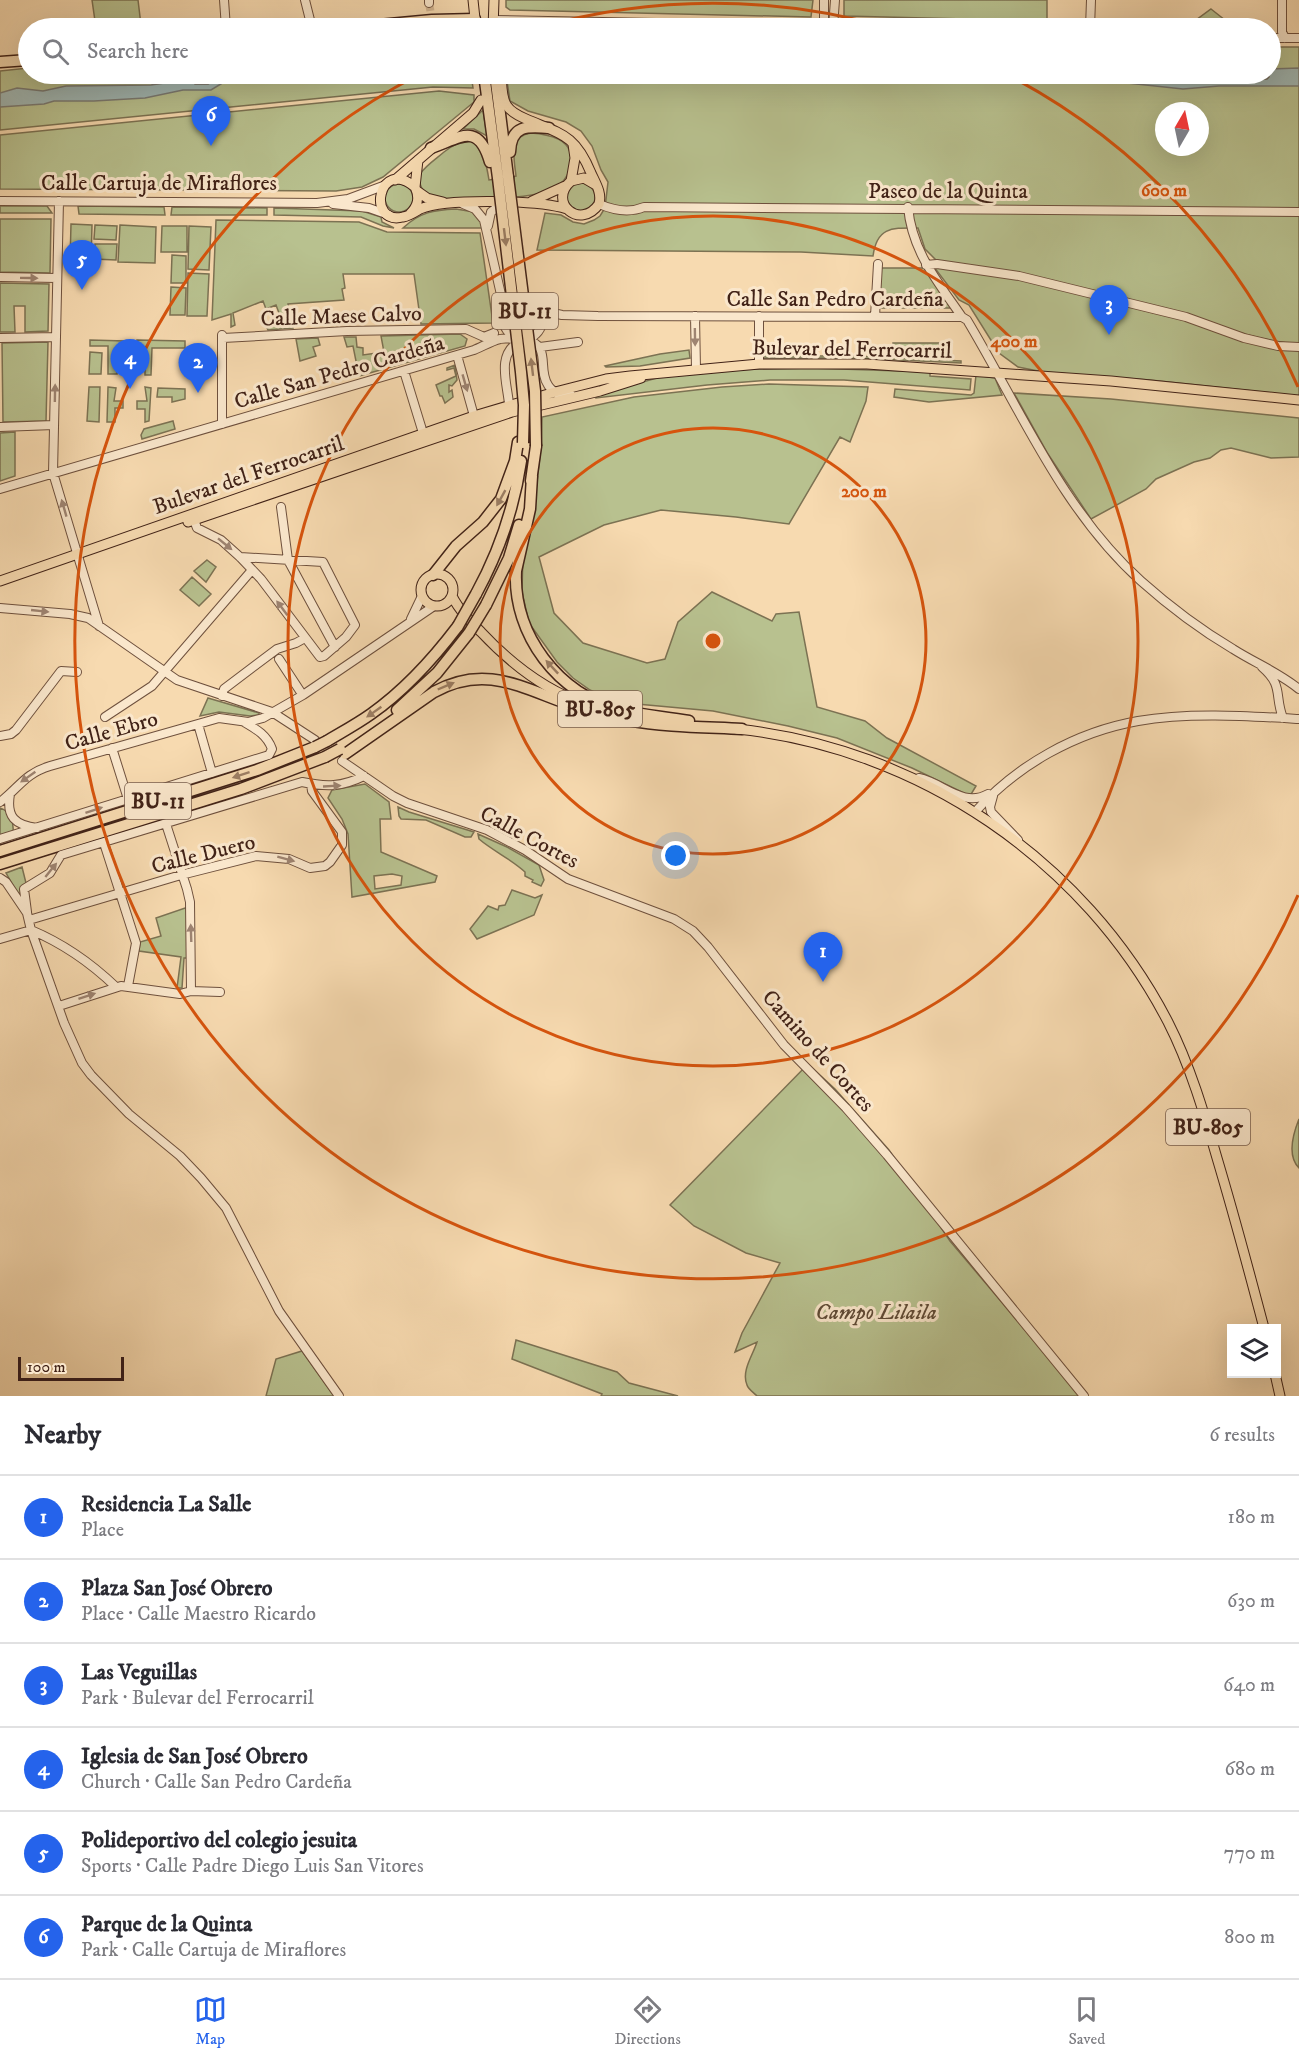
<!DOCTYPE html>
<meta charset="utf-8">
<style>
:root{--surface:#fff;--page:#f7f7f7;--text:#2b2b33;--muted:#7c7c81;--line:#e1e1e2;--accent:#2563eb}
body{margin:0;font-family:"IM FELL DW Pica",serif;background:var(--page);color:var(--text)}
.controls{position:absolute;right:18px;bottom:18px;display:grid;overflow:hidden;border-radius:0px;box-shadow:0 6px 24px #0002}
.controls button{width:54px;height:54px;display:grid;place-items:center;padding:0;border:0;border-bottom:2px solid var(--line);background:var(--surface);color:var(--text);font:30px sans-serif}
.compass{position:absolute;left:1155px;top:102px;width:54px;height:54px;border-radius:50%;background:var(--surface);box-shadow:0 6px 24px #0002;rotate:9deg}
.scale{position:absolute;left:18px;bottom:15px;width:106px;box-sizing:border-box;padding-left:6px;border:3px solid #412217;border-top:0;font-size:16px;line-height:21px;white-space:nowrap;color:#412217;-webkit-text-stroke:4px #fae7cc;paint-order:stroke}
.you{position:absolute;left:676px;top:856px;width:21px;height:21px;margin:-15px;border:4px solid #fff;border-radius:50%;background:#1a73e8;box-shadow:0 0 0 9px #1a73e833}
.badge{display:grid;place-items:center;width:39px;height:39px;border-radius:50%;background:var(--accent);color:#fff;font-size:20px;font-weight:700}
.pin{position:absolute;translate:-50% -50px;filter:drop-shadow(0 2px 3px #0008)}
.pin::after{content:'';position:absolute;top:32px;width:21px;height:18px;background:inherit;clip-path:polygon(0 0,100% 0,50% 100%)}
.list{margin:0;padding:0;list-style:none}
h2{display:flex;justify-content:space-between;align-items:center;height:78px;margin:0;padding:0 24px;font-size:26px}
h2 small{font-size:20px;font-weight:400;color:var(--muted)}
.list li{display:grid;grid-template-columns:39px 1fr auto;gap:18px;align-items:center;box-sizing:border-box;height:84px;padding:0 24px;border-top:2px solid var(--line)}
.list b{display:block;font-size:22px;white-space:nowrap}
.list p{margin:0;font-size:20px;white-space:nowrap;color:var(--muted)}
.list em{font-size:20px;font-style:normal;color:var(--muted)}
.icon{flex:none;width:33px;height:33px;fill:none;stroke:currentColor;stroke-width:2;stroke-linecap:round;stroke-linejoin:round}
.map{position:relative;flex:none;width:1299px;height:1396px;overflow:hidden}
.search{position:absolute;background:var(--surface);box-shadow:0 6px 24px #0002;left:18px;right:18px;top:18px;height:66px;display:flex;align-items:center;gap:15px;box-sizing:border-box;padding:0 21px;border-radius:33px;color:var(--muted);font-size:22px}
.sheet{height:582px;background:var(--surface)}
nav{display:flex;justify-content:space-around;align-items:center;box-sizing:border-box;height:84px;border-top:2px solid var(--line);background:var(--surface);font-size:16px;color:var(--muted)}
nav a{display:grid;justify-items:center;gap:3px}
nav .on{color:var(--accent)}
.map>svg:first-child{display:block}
.green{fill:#b8c18f;stroke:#7c7253;stroke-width:1.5;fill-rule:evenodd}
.water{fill:#a0b8b5;stroke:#7a7c76;stroke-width:1.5}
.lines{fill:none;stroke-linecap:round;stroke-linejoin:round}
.shore{stroke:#706d66;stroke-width:1.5}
.minor-tunnel{stroke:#d3b591;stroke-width:8;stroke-dasharray:8 4;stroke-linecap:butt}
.minor-casing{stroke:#6e503d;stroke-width:10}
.major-casing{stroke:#412217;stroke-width:11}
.highway-casing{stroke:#412217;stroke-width:13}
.minor{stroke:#fae7cc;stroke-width:8}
.major{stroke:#f7dab0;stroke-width:9}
.highway{stroke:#f7dab0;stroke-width:10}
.highway-bridge-casing{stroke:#412217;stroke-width:13;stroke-linecap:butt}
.highway-bridge{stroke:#f7dab0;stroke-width:10}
.oneway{fill:#9c7e64}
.oneway2{fill:#9e8472}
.ring{fill:none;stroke:#d7540d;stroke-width:3}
.labels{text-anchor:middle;stroke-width:6;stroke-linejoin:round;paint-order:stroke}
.shield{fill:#fae7cc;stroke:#785d4d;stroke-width:1.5}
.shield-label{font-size:21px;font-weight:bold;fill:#412217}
.street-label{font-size:22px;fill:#412217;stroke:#fae7cc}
.park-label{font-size:22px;font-style:italic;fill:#5f4a35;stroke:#fae7cc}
.centre{fill:#d7540d;stroke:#fae7cc;stroke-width:3}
.ring-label{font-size:18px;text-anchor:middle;font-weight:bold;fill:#d7540d;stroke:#fae7cc;stroke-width:6;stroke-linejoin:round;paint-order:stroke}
</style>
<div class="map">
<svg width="1299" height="1396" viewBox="0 0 1299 1396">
<rect width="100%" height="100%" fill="#f7dab0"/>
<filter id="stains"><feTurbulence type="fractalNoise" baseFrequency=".00333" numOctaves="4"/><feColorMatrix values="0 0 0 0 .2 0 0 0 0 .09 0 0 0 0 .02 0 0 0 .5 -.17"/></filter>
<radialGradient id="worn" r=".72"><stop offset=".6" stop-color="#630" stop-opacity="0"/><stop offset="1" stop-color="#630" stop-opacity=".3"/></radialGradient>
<path class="green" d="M92,0H138L141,25L96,28Z
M506,0H813L811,17L510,10L506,7Z
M844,0H1047V21L844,16Z
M1211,9L1225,20V26L1192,25V23Z
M1271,47H1299V344C1269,342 1243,335 1216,324L936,260L925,249L918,228C893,228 877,226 873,256L801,252L537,250L545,213L561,215L573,222L584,224L594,220L600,216L605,208L608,182L601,170L592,146L581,131L566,122L528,111L510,101L506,74H1270ZM1164,111H1200V147H1164Z
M28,68V74H471L473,88L433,87L0,130V71Z
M439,91L474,95V102L383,177L362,187L336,191L0,189V135Z
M483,110L487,136L474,129H463Z
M531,133C544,134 566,137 570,152C572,157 570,161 570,166C566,201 503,198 478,198C462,198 436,202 424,191C419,186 419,180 420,174C426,165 436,159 444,152C478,126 484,149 489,180L516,176C514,158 508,136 531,133Z
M567 197a14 14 0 1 1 28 0a14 14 0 1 1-28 0Z
M385 198a14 14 0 1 1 28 0a14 14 0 1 1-28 0Z
M0,206H47L52,213H0Z
M78,206L164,207L165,215L79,214Z
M172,207L267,208V215H171Z
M274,208L362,211L381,217L382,222L394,228L383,226L361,217L274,215Z
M456,209L474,212L481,220L482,228H403C420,212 434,210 456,209Z
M0,219H51L50,273L0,272Z
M216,220L359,222L387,232L480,233L493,323L421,324L414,274H343L345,288L342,289L344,300L288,304L293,328L268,330L267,328L282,321L276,305L266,309L263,301L233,313L235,325L231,327V314L212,320Z
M71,224L92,225L91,262H70Z
M95,225L117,226L116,240L94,239Z
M120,225L156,227L155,263L118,262Z
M162,226H187V252H161Z
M189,226L211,227L209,270L188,269Z
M95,244H117L116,260L94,259Z
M172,255L186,256V283H171Z
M934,267L1018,279L1186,320L1299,350V396L1150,380L1043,372L1018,367L999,353L969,305L959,300Z
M881,268H924L951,308H878Z
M188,273L209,274L207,316H187Z
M0,283L49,284L48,331L25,332V306H14L15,332H0Z
M171,287L186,288L185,315H170Z
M460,334L467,339L465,346L359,376L353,346L347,347L344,337H356L357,347L363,348V355L384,352L381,336Z
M318,338L320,345L313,347L316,356L300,361L296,339Z
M90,340L125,341V359L117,368V374H108V346H90Z
M137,340L185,341V348H152L151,375H145V369L137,360Z
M48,342L46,421L3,422L2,343Z
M893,343H939V350L893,349Z
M689,350L690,358L640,366L606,367L605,366L660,354Z
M90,352L102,353L101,374H89Z
M763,356H857L961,361V363L857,358H763Z
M455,365L457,380L452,386L449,385V392L452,390L453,397L445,403L442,396H440L436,385L456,376L454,368L447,370V368Z
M810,368L930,372V376L971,379L970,390L844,380H770L707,385L596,398V395L664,376L726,370Z
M976,375L995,378L1002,395L929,402L894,397L895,389L971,395L974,393Z
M769,384L868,387L866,401L850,442L840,437L789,524L736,517L661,510L604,525L539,557L554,613L583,643L647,663L665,659L678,622L712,592L772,621L776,614L799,612L817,707L865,721L887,738L976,786L970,796L912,768L837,738L788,726L713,711L615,702L590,690L573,678L557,662L529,623L522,592L523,551L535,499L541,447L542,417L634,397L722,387Z
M89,387H100L99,422L87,421Z
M108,387L116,388L114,401H123V408H115V422H107Z
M145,387L151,388L149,421L145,422V409H137V401H147Z
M158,388L185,389V399L172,402V397H157Z
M1014,393L1111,399L1299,418V457L1271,458L1231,448L1221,450L1210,458L1194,462L1156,479L1146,489L1091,519L1048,454Z
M173,421L175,429L142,439L141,435L144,429Z
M15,432V476L0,481V433Z
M207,560L216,567L206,582L194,571Z
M192,577L211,594L199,606L180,590Z
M208,698L259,713V715L250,716L219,712L200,716Z
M365,784L389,802L391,819H380L381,852L437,876L435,882L352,897L348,834L342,819L328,798L332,790ZM392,874L402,876L401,885L375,889L374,876Z
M398,807L409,812L474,832L471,837H465L426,820L401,819L399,816Z
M0,808C10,811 14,822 13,832L0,835Z
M478,834L507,847L539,865L544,880L541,886L532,882L533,880L525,876V872C511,859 493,851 479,839Z
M22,867L26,883V908L6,873Z
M512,890L535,898L542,895L534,915L477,939L470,929L488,906L498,910L499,906L505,905Z
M188,907V958H184L182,988H177L181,957L139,951L140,942L161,936L156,918Z
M808,1064L835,1089L889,1150L950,1241L1081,1396H757C754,1393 748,1389 747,1385C741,1371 753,1355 757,1342L735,1352L742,1333L780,1263L746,1253L694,1226L670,1205Z
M1299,1119V1168C1287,1156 1293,1134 1299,1119Z
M516,1340L617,1372L629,1383L678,1396H601L602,1394L512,1359Z
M302,1351L334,1396H266L276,1359Z"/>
<path class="water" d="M1299,68V86H1219L1183,89L1127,83L1061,79L1024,80L902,74L841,76L830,74L769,77L700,74H1238C1249,76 1259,74 1270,74L1271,69Z
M203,74H400L379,78L340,76L295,81L268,76L259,80L224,82L211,90H183L145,98L94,101H54L44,104L0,107V93L17,88L43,91L66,86L151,85L178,81L188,75Z
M526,74H572C560,90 541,78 526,74Z"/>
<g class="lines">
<path class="shore" d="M193,74L192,81L195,84H208L224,76L250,74
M1083,74L1183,83L1267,79L1269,77L1267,74"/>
<path class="minor-tunnel" d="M429,3L431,14"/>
<g class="minor-casing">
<path id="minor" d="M224,0L226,28
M305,0L312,28
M429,0V3
M824,0V22L826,26
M1282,0V32L1285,38
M493,20L826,26L837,28
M833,27L835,0
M1090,28L1091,0
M1270,38H1299
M0,201L317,203L348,199L383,186
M59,201L53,473L99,626
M333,204L369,208L389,215
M463,204L475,209L484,220L502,299L503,313
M599,204C613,210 630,213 644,207L1299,212
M908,207C912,252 938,282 962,317L967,320C1021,410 1062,510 1141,581C1169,606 1201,630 1233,649C1255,663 1278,672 1299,689
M488,226L491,212L503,203
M926,265L937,264L1019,276L1186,317L1244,338L1278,346L1299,347
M0,277L57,278
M539,310L562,315L598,316L962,317
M695,316L696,369
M759,316V364
M875,316L878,264
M0,338L56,337
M223,338L347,331L466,329L484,337L494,333
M526,340C552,345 537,369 548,385C550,389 555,392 559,395H571
M540,347L578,342
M457,355L474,416
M404,371L423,433
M508,409L509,404C507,382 496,354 520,341
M222,424V335
M0,427L54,425
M0,489L474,350C482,347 491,341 500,339C512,336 526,345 536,334C550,321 536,302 521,300L508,305C499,319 503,331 517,339
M281,507L288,560L335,647
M194,520L197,528L221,540L240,557L261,579L320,657L324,656L346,637L355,625L323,562L240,557
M0,608L70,614L88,618L177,680L272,712L315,740
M411,619L422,596
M279,659L300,691
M1262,667C1284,686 1274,695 1283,718
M222,696L224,689L277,649L296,643L305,638
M105,717L152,686L252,570
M198,724L212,773
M0,736L11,734L16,730L61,671L77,672
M112,748L128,799
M342,761L393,796L407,803L487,830L525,850L568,879L674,919L693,931L708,947L784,1045L846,1108L887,1155L1084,1396
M919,778C943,783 963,808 988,794
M10,794C6,817 15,825 37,828
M993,796L990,807L991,812L1018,840
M0,802C19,788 24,774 50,766L219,718L248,722L263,718L303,695L434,606
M975,812C1017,765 1076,732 1138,721C1188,712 1248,716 1299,719
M166,824L187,889L190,902L191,991
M0,839L269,755L272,749C267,735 256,729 244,722
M104,843L136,943L128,986
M0,878L6,882L27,913L31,930L64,1023L82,1063L91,1075L129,1114L180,1156L201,1178L226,1208L279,1311L339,1396
M27,912L24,889L50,873L61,855L302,782C326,787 342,787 364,776
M29,920L181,875L256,856L289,859L310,868L325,866L330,862L342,845V832L312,791L311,784
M31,930C62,943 92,964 116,987
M0,939L31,930
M59,1006L121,986L180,994L191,991L220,992"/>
</g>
<g class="major-casing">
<path id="major" d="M473,0L476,28
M493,28L494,0
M501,74C502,83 501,98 507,106C511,112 519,116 526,119C561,134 575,134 591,173C596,184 602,193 599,204C580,231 547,202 571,181L584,178L596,185
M395,180L473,113L481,100
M571,181L575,158L573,144
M415,187L418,160
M417,191L427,198L443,202
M532,201L565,186
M410,214C418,206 420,198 415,187C378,156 366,226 403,217C409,216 415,212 420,209C446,198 539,200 567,209
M188,522L512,412L600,391L641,378
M421 590a16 16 0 1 1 32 0a16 16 0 1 1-32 0Z
M0,581L474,416L555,392L606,379L630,376L759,364H867L1111,381L1299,400
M452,596C459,610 470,621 481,632C511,664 545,691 588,705
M737,729C919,748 1084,860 1168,1022C1190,1065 1204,1113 1217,1158C1234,1215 1249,1271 1264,1328
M1275,1374L1280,1396"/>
</g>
<g class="highway-casing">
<path id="highway" d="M347,28L432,20L475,19
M0,62L28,60
M484,74L498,178
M495,74L508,177
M431,148C460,138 478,121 490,162
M510,152C511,125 527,126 549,128
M532,476L530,509L516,571C513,635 558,694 620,710C643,715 666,717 689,721
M531,481L536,446
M433,575L456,546L483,522L501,499L515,461L518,442
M476,594C499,552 514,509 521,461
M486,605L509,558L519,525
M397,710L437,673L469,633
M327,741C342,732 357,724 371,714C405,690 433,659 458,626
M345,754L434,692C487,663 523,689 574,706C591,712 610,716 628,720C665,727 704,727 742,729
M0,851L257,770L315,747
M0,864L241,789L325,757"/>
</g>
<use href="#minor" class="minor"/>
<use href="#major" class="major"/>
<use href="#highway" class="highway"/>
<g class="highway-bridge-casing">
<path id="highway-bridge" d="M508,177L535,391L536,446
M498,178L521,372L524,405L523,443
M458,626L476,594
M469,633L486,605
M315,747L327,741
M325,757L340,749"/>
</g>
<use href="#highway-bridge" class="highway-bridge"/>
</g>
<defs><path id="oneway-solid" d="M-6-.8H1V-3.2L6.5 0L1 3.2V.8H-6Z" transform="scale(1.5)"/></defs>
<g class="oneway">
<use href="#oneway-solid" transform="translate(505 237) rotate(83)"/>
<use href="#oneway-solid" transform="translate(532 367) rotate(-97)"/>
<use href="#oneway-solid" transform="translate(501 498) rotate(119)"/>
<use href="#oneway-solid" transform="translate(552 667) rotate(-133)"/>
<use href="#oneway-solid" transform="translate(446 686) rotate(-23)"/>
<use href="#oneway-solid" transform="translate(374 712) rotate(145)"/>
<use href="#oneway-solid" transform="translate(241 775) rotate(162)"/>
</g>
<g class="oneway2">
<use href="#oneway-solid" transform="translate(29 278) rotate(1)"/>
<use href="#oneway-solid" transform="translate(695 337) rotate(89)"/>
<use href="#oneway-solid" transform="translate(465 383) rotate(74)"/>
<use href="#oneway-solid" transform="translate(55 393) rotate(-89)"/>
<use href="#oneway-solid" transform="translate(64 508) rotate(-106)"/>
<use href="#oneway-solid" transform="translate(225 544) rotate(39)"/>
<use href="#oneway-solid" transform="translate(282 608) rotate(-127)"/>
<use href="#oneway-solid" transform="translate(40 611) rotate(6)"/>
<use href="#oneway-solid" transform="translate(28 777) rotate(145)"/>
<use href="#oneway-solid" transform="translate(332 786) rotate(-3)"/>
<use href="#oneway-solid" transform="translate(94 810) rotate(-18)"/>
<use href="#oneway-solid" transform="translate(286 859) rotate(15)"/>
<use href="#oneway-solid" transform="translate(51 870) rotate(-51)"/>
<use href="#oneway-solid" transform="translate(191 933) rotate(-92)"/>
<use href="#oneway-solid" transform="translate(87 996) rotate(-18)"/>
</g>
<g class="ring">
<circle cx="713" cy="641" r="213"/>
<circle cx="713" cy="641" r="425"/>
<path d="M1298 895A638 638 0 1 1 418 75M537 28A638 638 0 0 1 889 28M1008 75A638 638 0 0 1 1298 387"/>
</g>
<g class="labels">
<g class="shield">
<rect x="492" y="293" width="66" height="36" rx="4.5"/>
<rect x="558" y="691" width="84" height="36" rx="4.5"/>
<rect x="125" y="783" width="66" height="36" rx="4.5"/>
<rect x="1166" y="1109" width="84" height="36" rx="4.5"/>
</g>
<g class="shield-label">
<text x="525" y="318">BU-11</text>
<text x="600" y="716">BU-805</text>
<text x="158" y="808">BU-11</text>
<text x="1208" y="1134">BU-805</text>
</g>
<g class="street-label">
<text x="159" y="190">Calle Cartuja de Miraflores</text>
<text x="948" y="198">Paseo de la Quinta</text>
<text x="835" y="306">Calle San Pedro Cardeña</text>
<text transform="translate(341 315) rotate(-2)" y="8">Calle Maese Calvo</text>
<text transform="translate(852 348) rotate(1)" y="8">Bulevar del Ferrocarril</text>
<text transform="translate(339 371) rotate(-16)" y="8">Calle San Pedro Cardeña</text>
<text transform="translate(248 474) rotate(-19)" y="8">Bulevar del Ferrocarril</text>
<text transform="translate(111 730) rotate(-16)" y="8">Calle Ebro</text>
<text transform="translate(530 836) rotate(28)" y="8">Calle Cortes</text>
<text transform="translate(203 853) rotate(-14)" y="8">Calle Duero</text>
<text transform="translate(819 1050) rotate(48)" y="8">Camino de Cortes</text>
</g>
<g class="park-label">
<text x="876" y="1319">Campo Lilaila</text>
</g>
</g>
<circle cx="713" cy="641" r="9" class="centre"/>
<g class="ring-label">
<text x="1164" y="196">600 m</text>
<text x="1014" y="347">400 m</text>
<text x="864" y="497">200 m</text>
</g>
<rect width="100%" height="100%" filter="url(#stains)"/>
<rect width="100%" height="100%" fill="url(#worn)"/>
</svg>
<div class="controls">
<button><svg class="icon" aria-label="layers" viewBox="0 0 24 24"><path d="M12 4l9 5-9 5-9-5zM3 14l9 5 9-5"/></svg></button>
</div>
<svg class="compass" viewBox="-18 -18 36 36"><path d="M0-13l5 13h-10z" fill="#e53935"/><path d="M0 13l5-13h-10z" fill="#7c7c81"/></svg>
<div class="scale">100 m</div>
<div class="you"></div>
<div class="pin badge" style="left:823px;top:982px">1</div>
<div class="pin badge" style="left:198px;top:393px">2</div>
<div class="pin badge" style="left:1109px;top:335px">3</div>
<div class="pin badge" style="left:130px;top:389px">4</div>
<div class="pin badge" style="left:82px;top:290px">5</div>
<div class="pin badge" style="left:211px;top:146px">6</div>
<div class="search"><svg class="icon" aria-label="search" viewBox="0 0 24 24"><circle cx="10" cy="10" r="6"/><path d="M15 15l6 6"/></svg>Search here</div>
</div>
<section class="sheet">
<h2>Nearby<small>6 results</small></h2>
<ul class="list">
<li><span class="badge">1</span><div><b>Residencia La Salle</b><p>Place</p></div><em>180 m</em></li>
<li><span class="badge">2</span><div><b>Plaza San José Obrero</b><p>Place · Calle Maestro Ricardo</p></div><em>630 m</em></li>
<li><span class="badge">3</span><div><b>Las Veguillas</b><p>Park · Bulevar del Ferrocarril</p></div><em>640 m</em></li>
<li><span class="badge">4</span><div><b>Iglesia de San José Obrero</b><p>Church · Calle San Pedro Cardeña</p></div><em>680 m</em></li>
<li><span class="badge">5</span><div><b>Polideportivo del colegio jesuita</b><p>Sports · Calle Padre Diego Luis San Vitores</p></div><em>770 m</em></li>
<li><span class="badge">6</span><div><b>Parque de la Quinta</b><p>Park · Calle Cartuja de Miraflores</p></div><em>800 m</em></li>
</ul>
</section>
<nav>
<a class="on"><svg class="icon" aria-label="map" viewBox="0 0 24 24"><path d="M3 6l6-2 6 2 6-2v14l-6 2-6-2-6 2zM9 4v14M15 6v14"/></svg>Map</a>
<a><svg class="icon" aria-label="directions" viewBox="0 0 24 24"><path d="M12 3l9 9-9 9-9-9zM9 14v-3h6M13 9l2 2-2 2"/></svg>Directions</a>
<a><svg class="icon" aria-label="saved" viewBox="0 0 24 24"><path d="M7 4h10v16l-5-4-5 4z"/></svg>Saved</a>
</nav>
